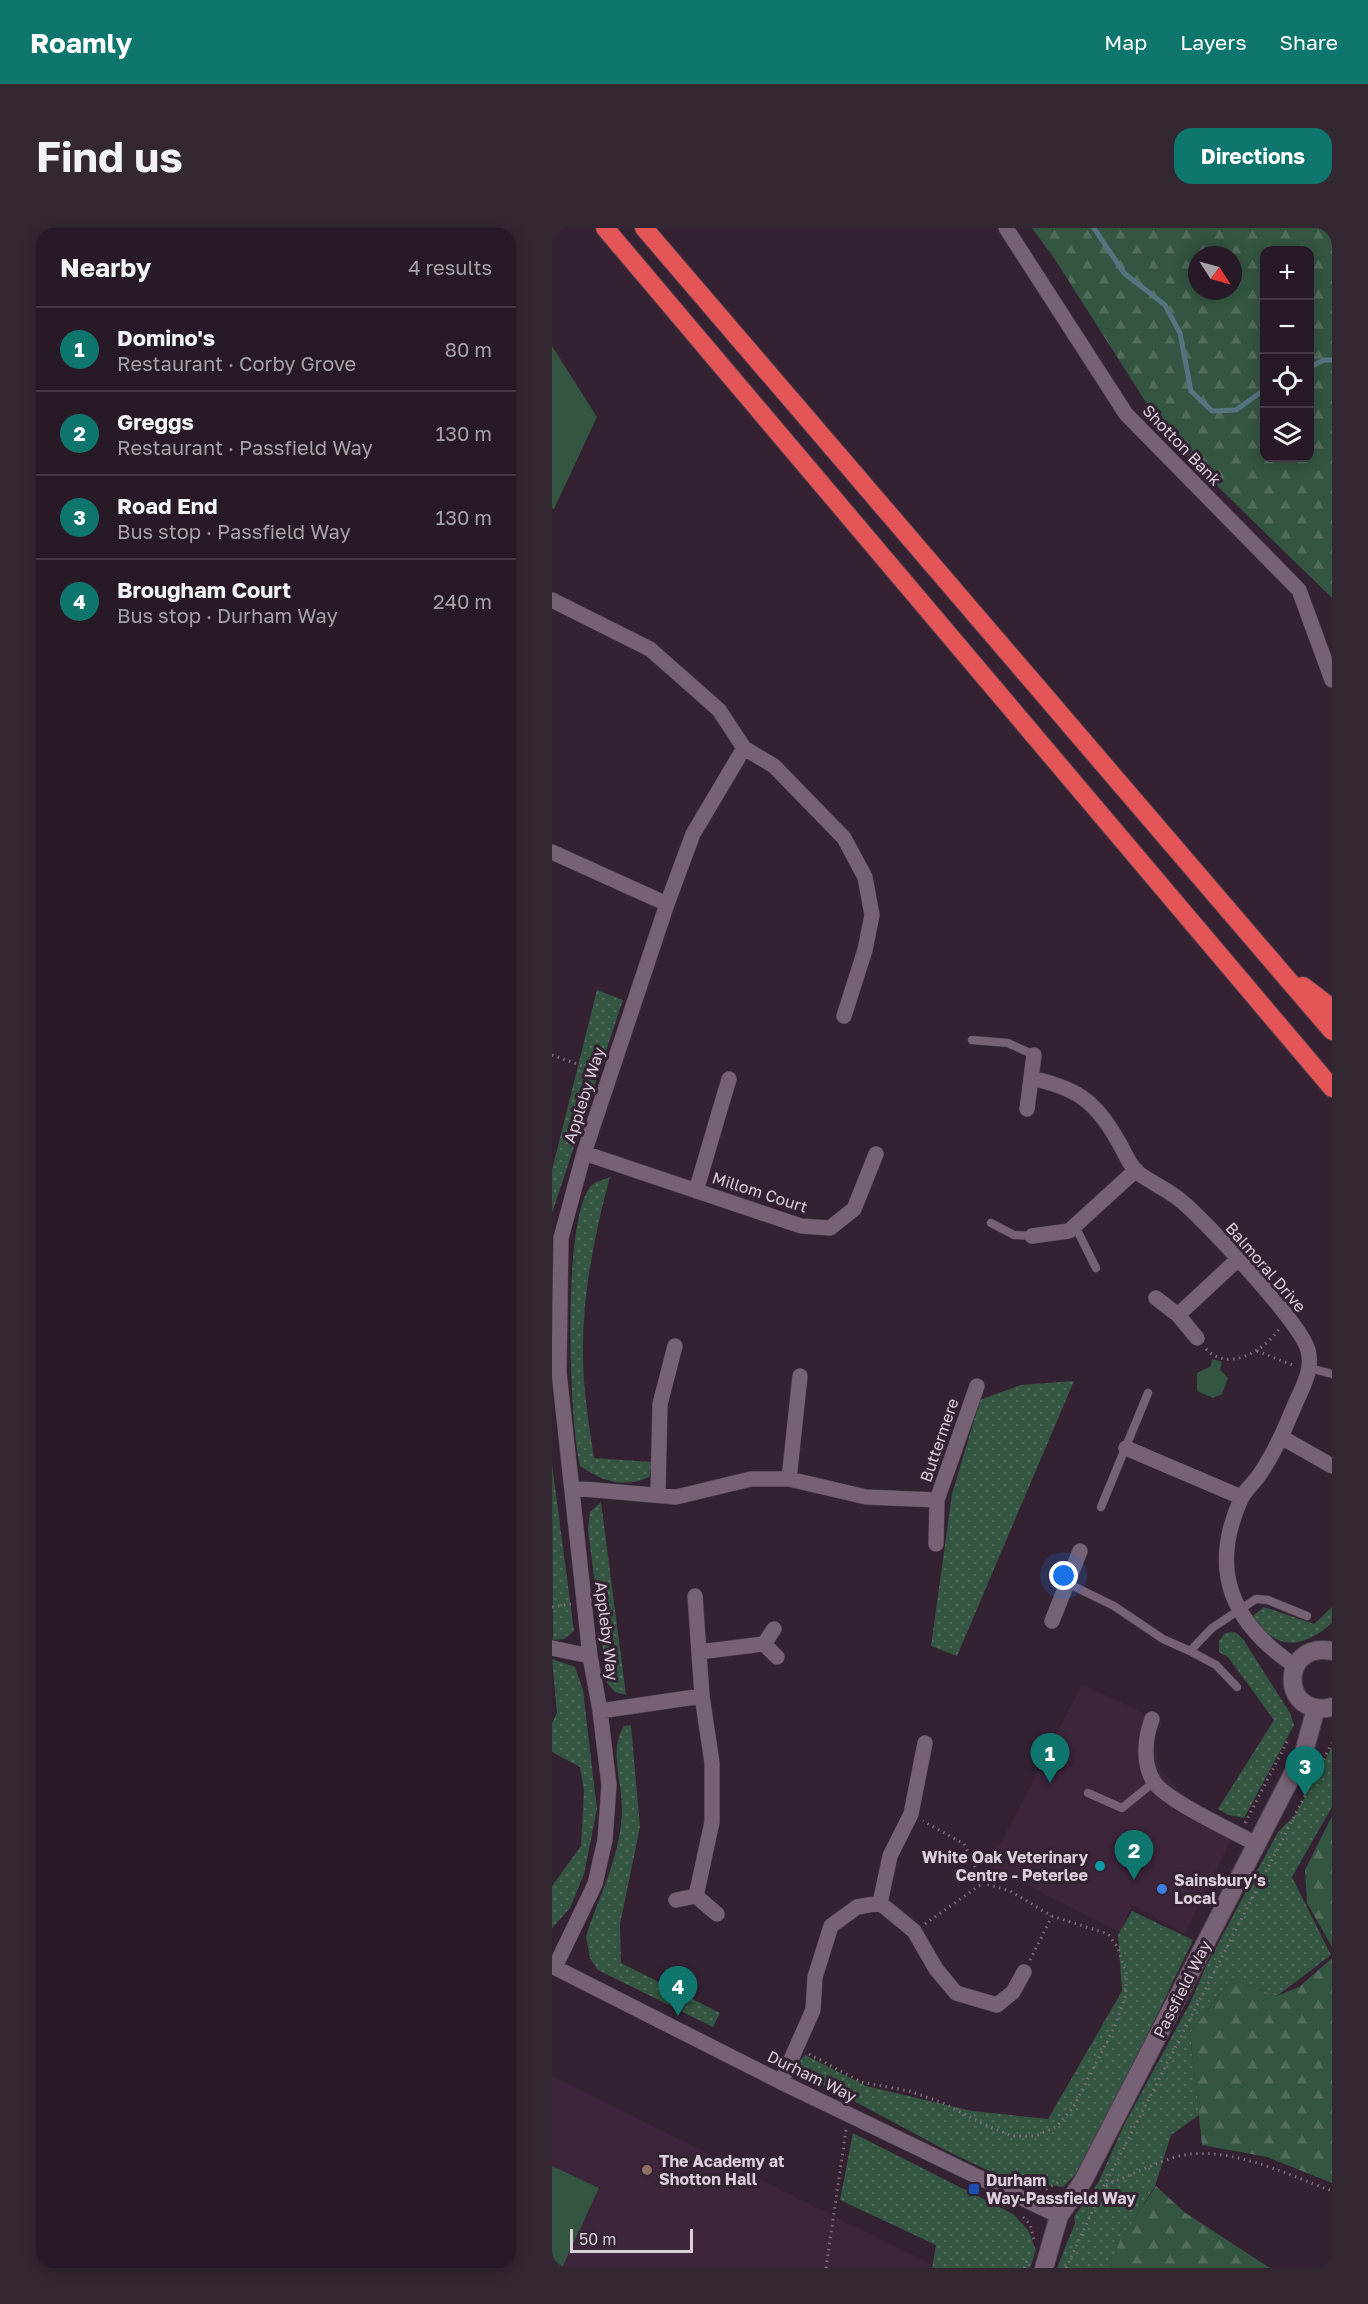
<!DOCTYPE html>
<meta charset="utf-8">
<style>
:root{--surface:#271a26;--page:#332732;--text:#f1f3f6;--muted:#a4a1a7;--line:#433843;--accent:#0f766e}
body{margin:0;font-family:"Golos Text",sans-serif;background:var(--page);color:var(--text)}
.controls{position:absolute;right:18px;top:18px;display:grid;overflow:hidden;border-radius:12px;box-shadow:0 3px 15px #0003}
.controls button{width:54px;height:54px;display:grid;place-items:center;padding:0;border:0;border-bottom:2px solid var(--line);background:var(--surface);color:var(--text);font:30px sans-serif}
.compass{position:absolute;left:636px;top:18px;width:54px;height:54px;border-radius:50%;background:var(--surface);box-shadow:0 3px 15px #0003;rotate:126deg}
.scale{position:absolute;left:18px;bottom:15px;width:123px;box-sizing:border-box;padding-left:6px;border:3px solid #daced9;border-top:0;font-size:16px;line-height:21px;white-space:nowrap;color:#daced9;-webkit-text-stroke:4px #342233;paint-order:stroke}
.you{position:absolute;left:512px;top:1348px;width:21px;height:21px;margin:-15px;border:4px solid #fff;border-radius:50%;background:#1a73e8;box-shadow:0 0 0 9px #1a73e833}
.badge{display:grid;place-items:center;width:39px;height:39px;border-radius:50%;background:var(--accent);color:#fff;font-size:20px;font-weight:700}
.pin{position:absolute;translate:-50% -50px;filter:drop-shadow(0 2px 3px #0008)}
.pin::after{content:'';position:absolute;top:32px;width:21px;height:18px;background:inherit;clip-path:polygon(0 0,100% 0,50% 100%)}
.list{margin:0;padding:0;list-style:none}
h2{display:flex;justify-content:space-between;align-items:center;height:78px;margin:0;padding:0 24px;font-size:26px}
h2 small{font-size:20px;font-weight:400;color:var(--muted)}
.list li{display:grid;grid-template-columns:39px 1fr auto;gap:18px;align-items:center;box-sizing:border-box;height:84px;padding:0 24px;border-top:2px solid var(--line)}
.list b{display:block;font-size:22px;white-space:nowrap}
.list p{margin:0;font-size:20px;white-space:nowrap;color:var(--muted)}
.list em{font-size:20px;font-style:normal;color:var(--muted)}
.icon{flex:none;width:33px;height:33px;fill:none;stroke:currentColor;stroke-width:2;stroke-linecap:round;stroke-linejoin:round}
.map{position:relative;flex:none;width:780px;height:2040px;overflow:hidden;border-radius:18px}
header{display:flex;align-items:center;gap:36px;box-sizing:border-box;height:84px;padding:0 30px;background:var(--accent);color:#fff}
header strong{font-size:28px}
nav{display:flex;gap:33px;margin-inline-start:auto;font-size:21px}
.intro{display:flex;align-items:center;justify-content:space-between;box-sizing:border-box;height:144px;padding:0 36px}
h1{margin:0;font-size:42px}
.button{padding:15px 27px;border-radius:18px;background:var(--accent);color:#fff;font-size:21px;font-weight:700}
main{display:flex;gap:36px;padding:0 36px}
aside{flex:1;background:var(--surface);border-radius:18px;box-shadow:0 3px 15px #0003}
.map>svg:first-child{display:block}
.built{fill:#3d253c}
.grass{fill:url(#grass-dots)}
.forest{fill:url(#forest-firs);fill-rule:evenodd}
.park{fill:#345541}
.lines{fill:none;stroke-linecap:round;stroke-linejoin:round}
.stream{stroke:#56747f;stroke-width:5}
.lane-casing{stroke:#4d3e4c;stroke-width:9}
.street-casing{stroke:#4d3e4c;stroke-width:16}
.secondary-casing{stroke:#4d3e4c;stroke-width:20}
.highway-casing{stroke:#4d3e4c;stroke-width:20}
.path{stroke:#7c6d7b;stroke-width:3;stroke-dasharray:1.5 4.5;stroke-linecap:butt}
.lane{stroke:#766175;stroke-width:8}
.street{stroke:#766175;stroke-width:15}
.secondary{stroke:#766175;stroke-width:18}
.highway{stroke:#e35556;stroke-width:18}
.culture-dot{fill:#0f9aa8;stroke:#342233;stroke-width:2}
.shop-dot{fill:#3f7fe0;stroke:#342233;stroke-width:2}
.education-dot{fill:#8d6e63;stroke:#342233;stroke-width:2}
.transit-dot{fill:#1a4fb4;stroke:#342233;stroke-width:2}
.labels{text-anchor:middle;stroke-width:6;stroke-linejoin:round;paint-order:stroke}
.street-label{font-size:16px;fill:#daced9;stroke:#342233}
.poi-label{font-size:16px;font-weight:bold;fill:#daced9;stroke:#342233;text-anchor:start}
</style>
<header>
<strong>Roamly</strong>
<nav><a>Map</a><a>Layers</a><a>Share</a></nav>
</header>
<div class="intro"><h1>Find us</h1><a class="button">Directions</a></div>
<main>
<aside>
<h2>Nearby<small>4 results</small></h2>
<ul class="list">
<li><span class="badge">1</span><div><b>Domino's</b><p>Restaurant · Corby Grove</p></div><em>80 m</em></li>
<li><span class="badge">2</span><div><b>Greggs</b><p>Restaurant · Passfield Way</p></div><em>130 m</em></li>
<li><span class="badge">3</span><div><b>Road End</b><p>Bus stop · Passfield Way</p></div><em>130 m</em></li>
<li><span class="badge">4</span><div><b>Brougham Court</b><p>Bus stop · Durham Way</p></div><em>240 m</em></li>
</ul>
</aside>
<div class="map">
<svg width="780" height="2040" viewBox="0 0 780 2040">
<defs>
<pattern id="grass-dots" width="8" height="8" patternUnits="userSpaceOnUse" patternTransform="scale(1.5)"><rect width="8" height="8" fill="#345541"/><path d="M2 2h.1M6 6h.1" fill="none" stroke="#516c5c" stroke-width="1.8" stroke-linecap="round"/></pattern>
<pattern id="forest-firs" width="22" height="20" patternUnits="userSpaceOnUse" patternTransform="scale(1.5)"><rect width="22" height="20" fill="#345541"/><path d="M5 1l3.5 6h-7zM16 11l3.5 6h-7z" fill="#516c5c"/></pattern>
</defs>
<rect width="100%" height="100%" fill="#342233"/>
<path class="built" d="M530,1456L610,1494L602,1512L609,1542L635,1570L686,1597L633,1705L580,1677L568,1704L437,1638Z
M0,1848L379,2036V2040H0Z"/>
<path class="grass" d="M45,762L71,772L0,985V942Z
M58,949C40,1015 27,1084 32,1153C34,1179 38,1205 42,1230L101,1234L97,1249C72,1261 50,1253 28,1238C17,1190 10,996 38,959C43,953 51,952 58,949Z
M522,1153L405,1428L379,1418L400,1266L428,1172L469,1157Z
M0,1236L22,1403L12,1411L1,1412Z
M49,1274L74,1467L63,1464L55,1455L36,1301L38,1284Z
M712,1379L762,1396L780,1379V1395C750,1421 724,1424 701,1388Z
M683,1404L691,1411L738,1485L742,1497L692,1590L677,1587L666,1581L722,1492L676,1429L667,1424V1413L673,1405Z
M0,1431L23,1439L31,1462L45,1581L32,1646L18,1680L0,1700V1658L29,1618L32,1563L28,1539L0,1524V1495L5,1485Z
M79,1497L88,1599L68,1696L69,1735L168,1785L161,1799L46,1742L38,1730L34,1708C48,1666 68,1629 70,1584C71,1555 56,1523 72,1498Z
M780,1519V1579L740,1649L779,1727L725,1768L679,1751L638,1805L647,1887L619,1907L603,1958L569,2012L558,2040H505L523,1995L522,1989L546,1955L572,1897L639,1773L654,1738L726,1604L743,1587Z
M580,1683L641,1712L567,1866L523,1947L511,1959L452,1950L395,1923L250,1845L248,1833L253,1827L314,1858L420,1883L496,1891L570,1763L566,1707Z
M301,1905L461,1986L476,2002L484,2022L478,2040H380L384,2017L288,1972Z"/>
<path class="forest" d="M480,0H780V370L618,212L502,30ZM758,22V230H712V22ZM645,27H681V63H645Z
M780,1588V1719L755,1675L753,1642Z
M780,1730V1955L715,1929L650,1917L638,1805L679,1751L725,1768L747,1759Z
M604,1958L632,1984L718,2040H558L568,2012Z"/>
<path class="park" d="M0,118L45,189L2,281L0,280Z
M660,1131L670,1134L668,1142L676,1150L670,1166L661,1170L645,1163V1145L659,1138Z
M0,1938L47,1960L10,2040H0Z"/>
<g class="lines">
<path class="stream" d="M542,0L572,45L613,77L628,105L639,163L660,183L684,182L712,162
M758,139L772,132H780"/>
<g class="lane-casing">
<path id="lane" d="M420,812L456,815L482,827
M439,995L462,1007L480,1008
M523,998L544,1040
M757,1140L780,1146
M549,1279L596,1165
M515,1355L562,1378L611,1411L638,1423L660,1400L704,1371L716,1372L755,1388
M638,1423L664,1437L685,1459
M536,1565L570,1580L602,1554"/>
</g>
<g class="street-casing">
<path id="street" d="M454,0L574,186L747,362L780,452
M0,372L98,421L167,482L192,520L222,538L292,610L313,649L320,687L313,722L292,788
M0,624L115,676
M479,850C524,860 543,872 566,913C572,922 577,937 585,944C598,954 614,961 627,971C652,991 748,1094 756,1122C761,1140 752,1157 744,1174C734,1198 723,1224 708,1246C702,1255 693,1262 689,1271C656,1344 681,1396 743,1438
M475,881L482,827
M32,925L249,998L278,1000L302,981L324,926
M144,963L177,851
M480,1008L517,1003L584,942
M604,1070L626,1087L645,1110
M626,1087L685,1032
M729,1209L780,1238
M574,1220L689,1269
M237,1251L248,1148
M20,1260L124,1269L199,1251H237L314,1269L385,1272L425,1158
M106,1265L108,1176L123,1118
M384,1316L385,1272
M143,1368L150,1468L160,1535V1594L144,1668L165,1686
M500,1393L528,1323
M212,1416L225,1429
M0,1420L38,1428
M147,1424L212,1416L222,1401
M48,1483L150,1468
M600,1491C593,1510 590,1535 602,1554C615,1573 681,1603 704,1616
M124,1672L144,1668
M328,1675L338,1628L359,1586L373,1515
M0,1738L229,1854L507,1988
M3,1739L43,1656L53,1612L57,1557L48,1483L38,1428L7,1144L9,1010L32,925L115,676L141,606L192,520
M229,1854L261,1782L263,1749L279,1698L305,1679L328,1675L362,1703L384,1741L404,1765L445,1777L461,1764L472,1744"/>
</g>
<g class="secondary-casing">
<path id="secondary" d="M780,1423C726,1413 729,1492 780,1479
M492,2040L507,1988L531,1953L752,1524L764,1480"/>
</g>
<g class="highway-casing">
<path id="highway" d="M53,0L780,860
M92,0L780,803
M751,758L780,780"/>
</g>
<path class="path" d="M0,827L45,843
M654,1121C676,1145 713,1122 727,1101
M705,1123L743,1138
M0,1379L19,1376
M693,1595L737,1510
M373,1696L431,1655
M478,1732L500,1688
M257,1826L309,1854L357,1863L391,1875L427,1894L460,1908H483L504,1899L521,1880L563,1798L574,1767V1745L566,1720L556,1706L500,1688L458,1663L431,1655L412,1616L371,1593
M554,1957C577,1948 600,1936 623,1929C673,1915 734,1946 780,1963
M488,1960L494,1961L509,1953
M471,1989L478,1996L482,2012
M274,2040L294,1902
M472,2040L475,2033
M514,2040L552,1958L780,1515"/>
<use href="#lane" class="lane"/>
<use href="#street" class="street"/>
<use href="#secondary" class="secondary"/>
<use href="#highway" class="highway"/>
</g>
<circle class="culture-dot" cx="548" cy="1638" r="6"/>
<circle class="shop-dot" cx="610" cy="1661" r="6"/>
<circle class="education-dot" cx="95" cy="1942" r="6"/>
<rect class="transit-dot" x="416" y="1955" width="12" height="12" rx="3"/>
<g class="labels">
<g class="street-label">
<text transform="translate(630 217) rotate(46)" y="6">Shotton Bank</text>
<text transform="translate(32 867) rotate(-72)" y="6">Appleby Way</text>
<text transform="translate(208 964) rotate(18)" y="6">Millom Court</text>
<text transform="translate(714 1039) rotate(49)" y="6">Balmoral Drive</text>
<text transform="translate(387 1212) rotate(-71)" y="6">Buttermere</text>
<text transform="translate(55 1403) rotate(83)" y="6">Appleby Way</text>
<text transform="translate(630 1761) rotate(-63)" y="6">Passfield Way</text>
<text transform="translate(260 1848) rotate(26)" y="6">Durham Way</text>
</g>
<g class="poi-label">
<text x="536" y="1635" text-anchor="end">White Oak Veterinary<tspan x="536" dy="18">Centre - Peterlee</tspan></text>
<text x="622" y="1658">Sainsbury's<tspan x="622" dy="18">Local</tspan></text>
<text x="107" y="1939">The Academy at<tspan x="107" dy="18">Shotton Hall</tspan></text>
<text x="434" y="1958">Durham<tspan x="434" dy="18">Way-Passfield Way</tspan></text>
</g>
</g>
</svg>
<div class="controls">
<button>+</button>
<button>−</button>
<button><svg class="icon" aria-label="locate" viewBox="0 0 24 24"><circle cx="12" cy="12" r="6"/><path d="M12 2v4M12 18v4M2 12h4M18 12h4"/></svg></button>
<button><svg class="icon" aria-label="layers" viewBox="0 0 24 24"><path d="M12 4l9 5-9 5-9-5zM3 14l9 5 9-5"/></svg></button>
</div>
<svg class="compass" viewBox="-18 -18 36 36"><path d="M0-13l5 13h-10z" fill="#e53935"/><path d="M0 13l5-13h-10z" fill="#a4a1a7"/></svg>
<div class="scale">50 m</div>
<div class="you"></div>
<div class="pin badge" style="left:498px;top:1555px">1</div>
<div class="pin badge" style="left:582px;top:1652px">2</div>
<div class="pin badge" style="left:753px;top:1568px">3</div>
<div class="pin badge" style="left:126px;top:1788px">4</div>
</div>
</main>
